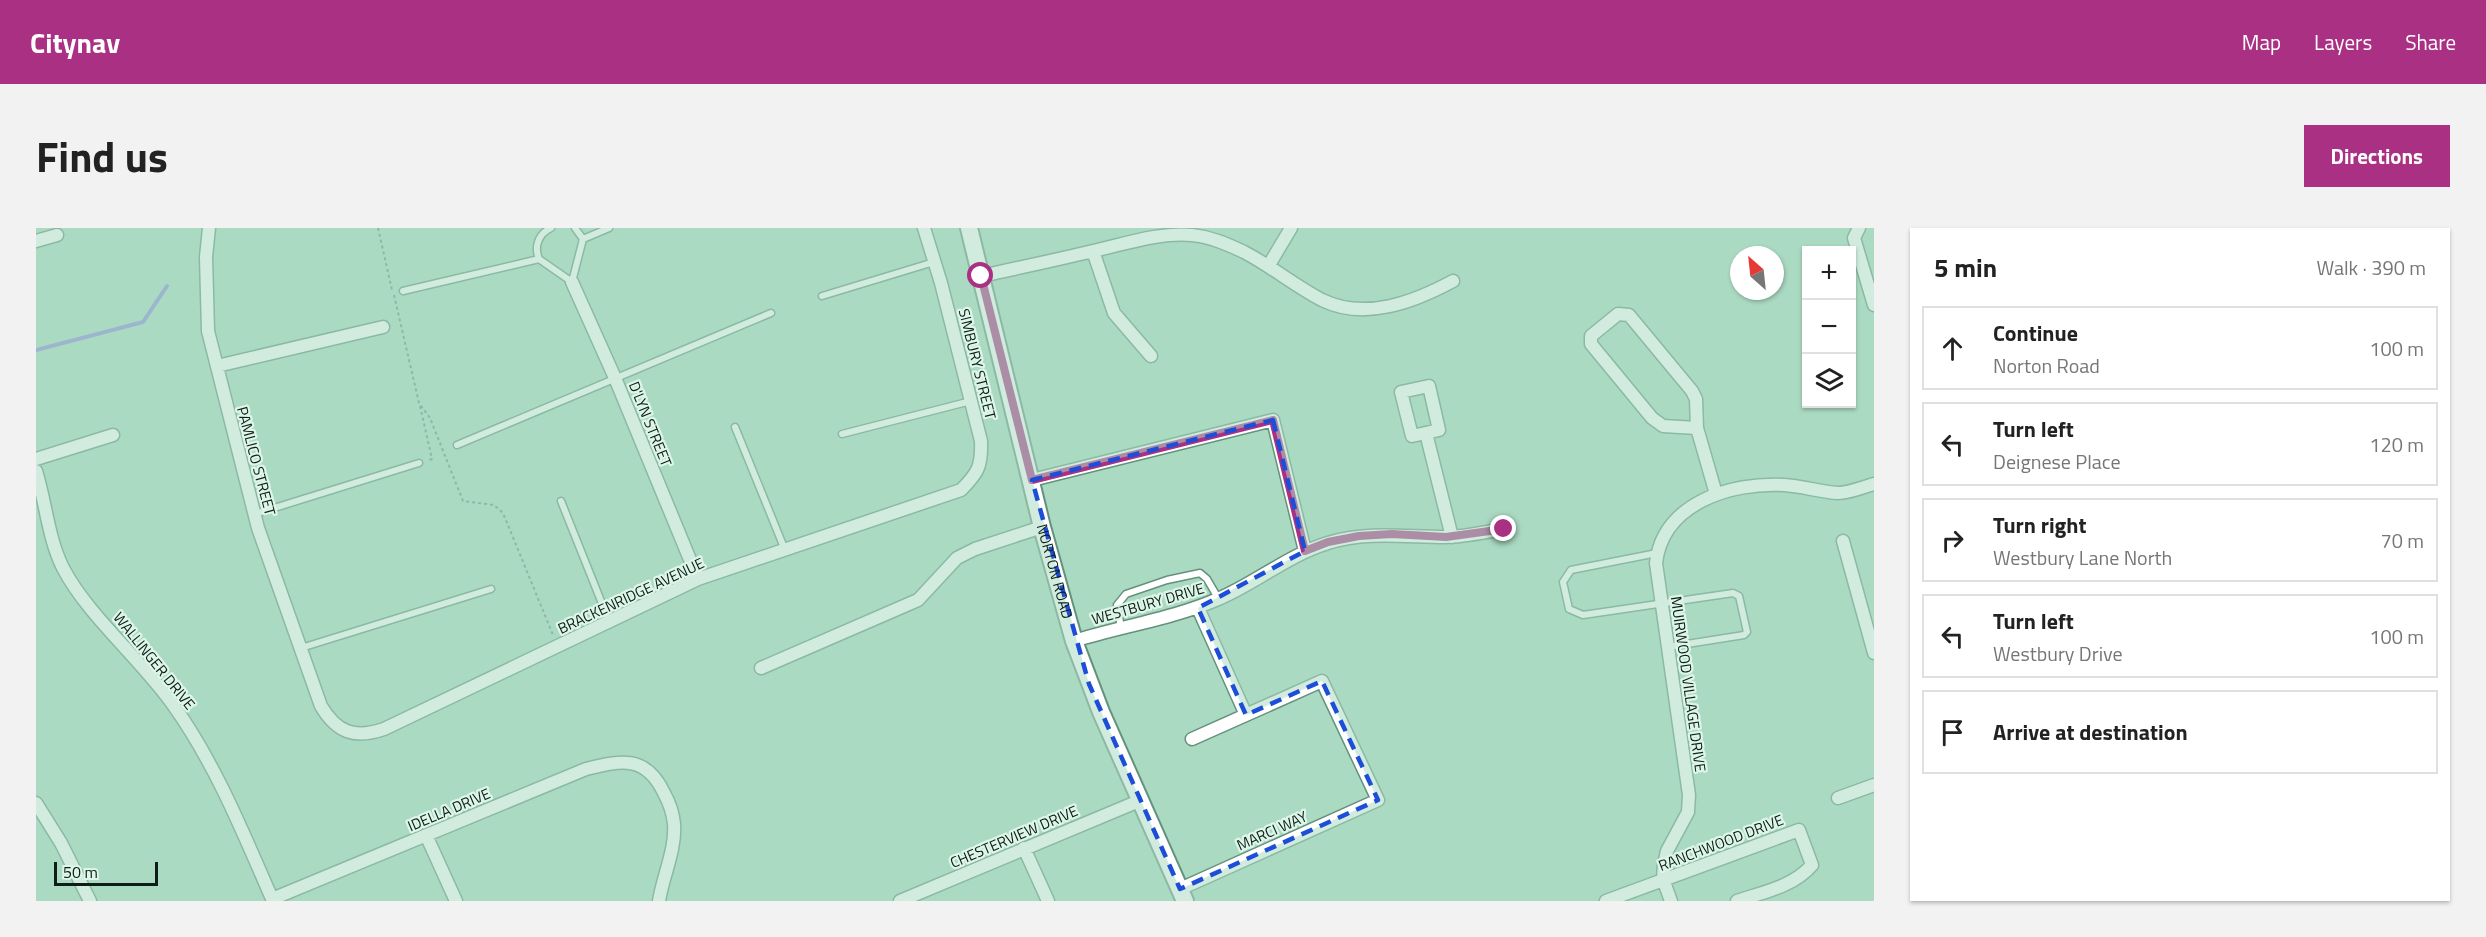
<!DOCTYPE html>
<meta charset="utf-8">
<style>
:root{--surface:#fff;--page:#f2f2f2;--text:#222;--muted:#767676;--line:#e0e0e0;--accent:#aa3083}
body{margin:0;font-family:"Titillium Web",sans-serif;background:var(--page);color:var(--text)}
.controls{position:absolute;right:18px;top:18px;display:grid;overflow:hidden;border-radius:0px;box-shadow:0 2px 4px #0004}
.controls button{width:54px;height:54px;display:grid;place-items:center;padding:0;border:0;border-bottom:2px solid var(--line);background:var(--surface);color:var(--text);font:30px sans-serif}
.compass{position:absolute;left:1694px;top:18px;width:54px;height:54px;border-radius:50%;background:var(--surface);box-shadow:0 2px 4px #0004;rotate:333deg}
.scale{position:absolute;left:18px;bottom:15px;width:104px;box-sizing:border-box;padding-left:6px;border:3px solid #0c1e16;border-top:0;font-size:16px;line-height:21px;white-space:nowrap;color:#0c1e16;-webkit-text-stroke:4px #def5e9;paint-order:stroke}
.stop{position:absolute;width:18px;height:18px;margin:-14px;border:4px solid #aa3083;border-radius:50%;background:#fff}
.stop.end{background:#aa3083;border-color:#fff;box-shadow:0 2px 6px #0008}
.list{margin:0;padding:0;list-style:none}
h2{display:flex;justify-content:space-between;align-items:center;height:78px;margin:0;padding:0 24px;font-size:26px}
h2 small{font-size:20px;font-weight:400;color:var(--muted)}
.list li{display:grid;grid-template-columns:39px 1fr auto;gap:18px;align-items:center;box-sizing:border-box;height:84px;margin:0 12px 12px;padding:0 12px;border:2px solid var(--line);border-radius:0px}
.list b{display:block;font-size:22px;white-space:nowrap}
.list p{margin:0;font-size:20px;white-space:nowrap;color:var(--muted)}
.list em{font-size:20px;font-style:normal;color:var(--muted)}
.icon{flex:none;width:33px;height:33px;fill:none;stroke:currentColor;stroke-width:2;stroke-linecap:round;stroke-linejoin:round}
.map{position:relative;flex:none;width:1838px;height:673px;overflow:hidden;border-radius:0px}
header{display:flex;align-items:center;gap:36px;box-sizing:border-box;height:84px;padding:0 30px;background:var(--accent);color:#fff}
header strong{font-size:28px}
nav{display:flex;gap:33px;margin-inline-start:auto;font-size:21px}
.intro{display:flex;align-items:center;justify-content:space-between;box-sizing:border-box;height:144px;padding:0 36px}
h1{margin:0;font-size:42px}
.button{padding:15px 27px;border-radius:0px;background:var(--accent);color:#fff;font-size:21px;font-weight:700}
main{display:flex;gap:36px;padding:0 36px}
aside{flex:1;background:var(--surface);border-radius:0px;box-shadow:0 2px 4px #0004}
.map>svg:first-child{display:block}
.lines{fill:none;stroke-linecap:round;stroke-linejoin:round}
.stream{stroke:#8c8bdb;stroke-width:4}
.lane-casing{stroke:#64917c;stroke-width:9}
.street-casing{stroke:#64917c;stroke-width:15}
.secondary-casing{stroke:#64917c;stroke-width:20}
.path{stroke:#6b8e7d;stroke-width:2;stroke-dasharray:3 3;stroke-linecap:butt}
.lane{stroke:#fff;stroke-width:6}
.street{stroke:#fff;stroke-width:12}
.secondary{stroke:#fff;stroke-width:16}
.route{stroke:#aa3083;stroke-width:8}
.marked{fill:none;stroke:#1d4ed8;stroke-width:4.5;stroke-dasharray:12 8;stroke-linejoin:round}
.labels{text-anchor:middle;stroke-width:4.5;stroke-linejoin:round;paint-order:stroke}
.street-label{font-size:15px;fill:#0c1e16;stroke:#def5e9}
</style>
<header>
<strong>Citynav</strong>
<nav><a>Map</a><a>Layers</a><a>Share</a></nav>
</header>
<div class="intro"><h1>Find us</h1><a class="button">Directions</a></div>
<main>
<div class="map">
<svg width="1838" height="673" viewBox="0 0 1838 673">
<rect width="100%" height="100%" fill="#abdac3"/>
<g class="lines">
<path class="stream" d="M0,122L107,94L131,58"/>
<g class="lane-casing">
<path id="lane" d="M539,0L547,11
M503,31C498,19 502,6 515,0
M367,63L503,31L536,54L547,11L573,0
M786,68L898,34
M699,199L749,322
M806,206L935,173
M421,217L735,85
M525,273L573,393
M219,286L383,235
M1621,325L1535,342L1527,354L1533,381L1547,387L1697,365L1703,368L1711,404L1708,407L1632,419
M1085,400L1081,377L1090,366L1131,352L1164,345L1171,351L1182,370
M265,420L455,361"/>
</g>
<g class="street-casing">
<path id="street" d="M173,0L170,29L172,103L222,300L285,478C301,505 319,511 348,501L662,351L925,262C942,245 946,238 945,213L905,55L888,0
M1823,0L1818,10L1838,77
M0,13L21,7
M1057,23L1078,85L1115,128
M1233,37L1255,0
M945,48C982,40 1020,32 1057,23C1089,16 1123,4 1156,7C1175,9 1191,16 1208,24C1235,38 1259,58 1286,72C1329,93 1378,74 1417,53
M536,54L579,150L662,351
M181,138L347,99
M1393,158L1403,202L1376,208L1365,164Z
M1661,200L1627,198L1616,190L1555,116V108L1582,86L1593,87L1656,163L1660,171L1661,200L1680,266
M1390,205L1416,309
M0,231L77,207
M0,243C10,275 12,310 27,340C52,388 106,432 138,478C180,537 208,607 237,673
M996,252L1237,192L1269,323
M1807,313L1838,425
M1162,380L1210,487
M1038,413C1086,398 1136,391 1182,371C1220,355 1252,327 1292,315C1331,303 1369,309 1409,309C1429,309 1449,304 1468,301
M725,440L882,372L921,330L939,321L1006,299
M1802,570L1838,557
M0,575L25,615L54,673
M390,607L420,673
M988,620L1012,673
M1144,661L1342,572L1286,453L1156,511
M236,671L550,541C586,532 610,527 628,565C633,574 637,585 638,596C640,621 627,648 623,673
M864,673L1103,573
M1570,673L1763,602L1776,637C1757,659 1727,664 1701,673
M1635,673L1627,651L1628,636L1631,623L1652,584L1653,567L1620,335C1627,275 1695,254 1748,257C1766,258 1784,264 1802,265C1814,265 1827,259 1838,256"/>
</g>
<g class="secondary-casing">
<g id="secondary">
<path id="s1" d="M933,0L1006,299L1038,413L1065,484L1149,673"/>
</g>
</g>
<path class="path" d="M342,0L356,62
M358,67L383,175L394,190L427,273L458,277L467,285L517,407
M384,178L396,231L391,233"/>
<use href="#lane" class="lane"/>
<use href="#street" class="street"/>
<use href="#secondary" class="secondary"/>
</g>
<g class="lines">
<path class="route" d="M945,48L996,252L1237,192L1269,323L1292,314L1323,308L1356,306L1410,309L1468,301"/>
</g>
<path d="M0 0H1838V673H0ZM1237,192L1269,323L1162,380L1210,487L1286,453L1342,572L1144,661L1053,456L996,252Z" fill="#abdac3" fill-opacity=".55" fill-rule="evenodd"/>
<path class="marked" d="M1237,192L1269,323L1162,380L1210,487L1286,453L1342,572L1144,661L1053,456L996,252Z"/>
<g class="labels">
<g class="street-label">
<text transform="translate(941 136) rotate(76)" y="5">SIMBURY STREET</text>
<text transform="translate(614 196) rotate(68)" y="5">D'LYN STREET</text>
<text transform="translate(220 233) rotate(75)" y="5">PAMLICO STREET</text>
<text dy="5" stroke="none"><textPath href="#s1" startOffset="354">NORTON ROAD</textPath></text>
<text transform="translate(595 368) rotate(-25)" y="5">BRACKENRIDGE AVENUE</text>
<text transform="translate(1112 376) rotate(-16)" y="5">WESTBURY DRIVE</text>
<text transform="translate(118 433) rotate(51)" y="5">WALLINGER DRIVE</text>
<text transform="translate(1652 456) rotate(82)" y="5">MUIRWOOD VILLAGE DRIVE</text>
<text transform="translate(413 582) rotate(-23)" y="5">IDELLA DRIVE</text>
<text transform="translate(1236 603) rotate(-24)" y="5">MARCI WAY</text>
<text transform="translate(978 609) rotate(-23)" y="5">CHESTERVIEW DRIVE</text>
<text transform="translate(1685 615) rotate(-21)" y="5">RANCHWOOD DRIVE</text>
</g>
</g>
</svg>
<div class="controls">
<button>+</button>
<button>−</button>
<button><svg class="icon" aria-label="layers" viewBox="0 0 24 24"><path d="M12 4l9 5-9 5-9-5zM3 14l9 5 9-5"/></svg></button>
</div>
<svg class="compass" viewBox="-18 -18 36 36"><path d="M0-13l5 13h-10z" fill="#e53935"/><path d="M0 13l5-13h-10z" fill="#767676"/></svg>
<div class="scale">50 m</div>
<div class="stop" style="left:945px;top:48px"></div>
<div class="stop end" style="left:1468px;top:301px"></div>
</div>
<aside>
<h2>5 min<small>Walk · 390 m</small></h2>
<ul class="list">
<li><svg class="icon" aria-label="ahead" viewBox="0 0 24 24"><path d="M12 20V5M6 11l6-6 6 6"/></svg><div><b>Continue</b><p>Norton Road</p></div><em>100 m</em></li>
<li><svg class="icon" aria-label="left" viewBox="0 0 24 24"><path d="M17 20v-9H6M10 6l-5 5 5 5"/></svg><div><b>Turn left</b><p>Deignese Place</p></div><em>120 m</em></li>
<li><svg class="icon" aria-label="right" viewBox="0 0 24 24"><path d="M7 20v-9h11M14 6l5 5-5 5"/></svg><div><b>Turn right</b><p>Westbury Lane North</p></div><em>70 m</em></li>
<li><svg class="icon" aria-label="left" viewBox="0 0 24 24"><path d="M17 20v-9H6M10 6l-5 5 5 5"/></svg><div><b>Turn left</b><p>Westbury Drive</p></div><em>100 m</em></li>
<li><svg class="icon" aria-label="arrive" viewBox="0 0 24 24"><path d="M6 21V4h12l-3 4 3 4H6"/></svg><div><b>Arrive at destination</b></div></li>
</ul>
</aside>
</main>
